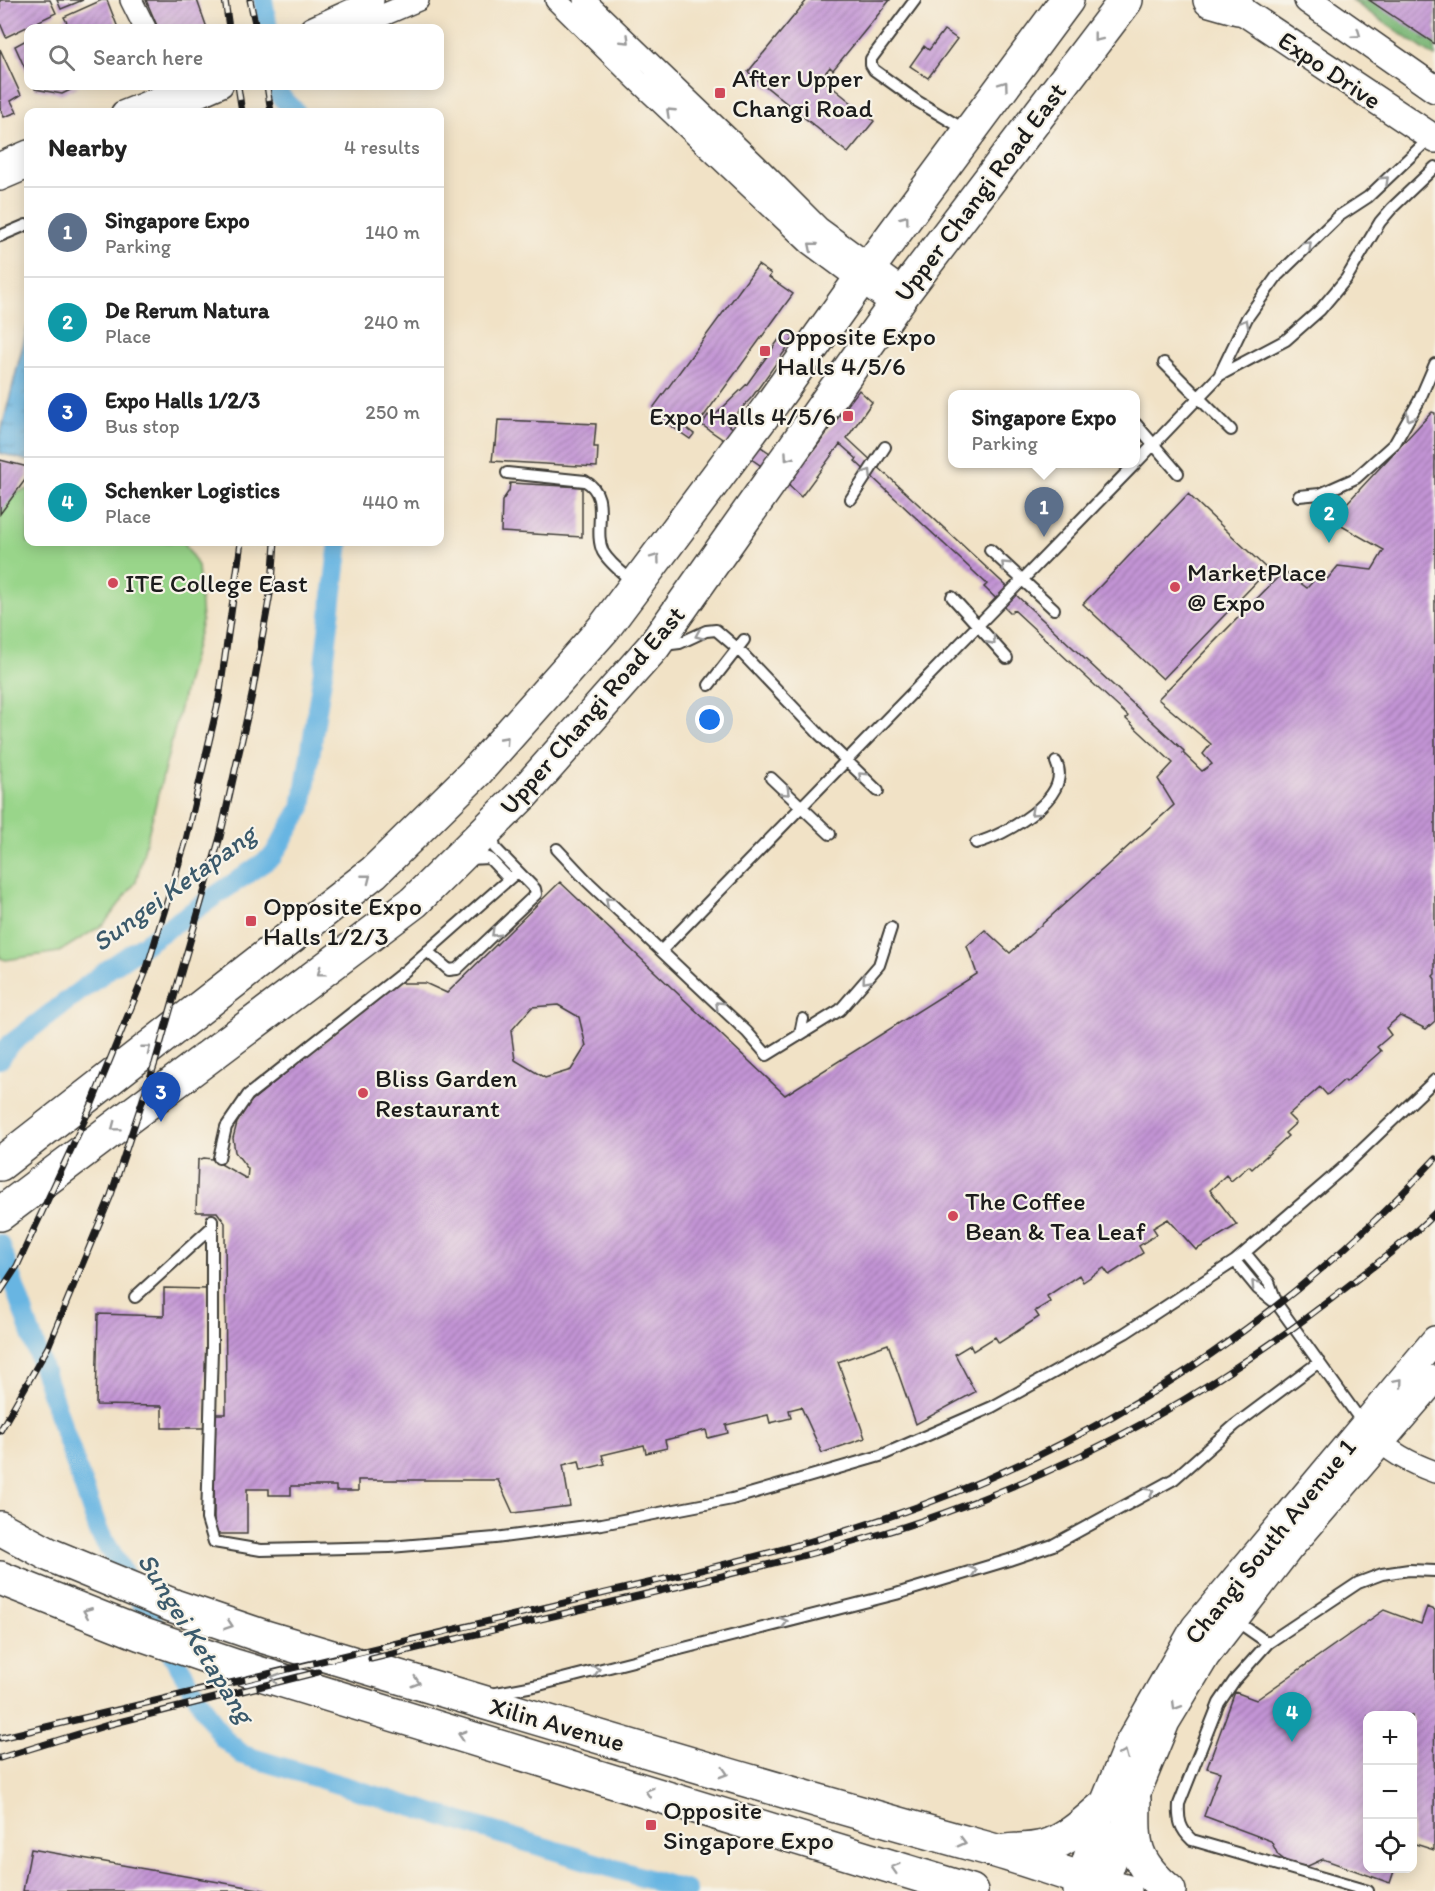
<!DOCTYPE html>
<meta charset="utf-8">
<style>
:root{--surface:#fff;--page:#f6f6f6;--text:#222;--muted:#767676;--line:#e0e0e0;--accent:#d1495b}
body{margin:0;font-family:Itim,sans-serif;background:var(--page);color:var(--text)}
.controls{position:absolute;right:18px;bottom:18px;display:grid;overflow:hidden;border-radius:12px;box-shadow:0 3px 15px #0003}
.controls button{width:54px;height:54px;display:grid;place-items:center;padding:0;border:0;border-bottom:2px solid var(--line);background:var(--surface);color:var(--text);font:30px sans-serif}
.you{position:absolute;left:710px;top:720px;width:21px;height:21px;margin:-15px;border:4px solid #fff;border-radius:50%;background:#1a73e8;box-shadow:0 0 0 9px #1a73e833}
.badge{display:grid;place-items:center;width:39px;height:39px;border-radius:50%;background:var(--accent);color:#fff;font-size:20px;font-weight:700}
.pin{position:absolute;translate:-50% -50px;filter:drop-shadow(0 2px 3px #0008)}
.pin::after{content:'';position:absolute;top:32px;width:21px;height:18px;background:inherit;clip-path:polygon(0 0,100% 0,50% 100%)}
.popup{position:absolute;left:948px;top:390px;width:192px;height:78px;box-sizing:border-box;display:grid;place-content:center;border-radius:12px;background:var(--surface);filter:drop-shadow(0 2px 4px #0005);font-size:20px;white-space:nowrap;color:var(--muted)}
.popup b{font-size:22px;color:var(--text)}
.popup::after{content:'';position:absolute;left:50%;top:100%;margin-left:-12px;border:12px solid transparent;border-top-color:var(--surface)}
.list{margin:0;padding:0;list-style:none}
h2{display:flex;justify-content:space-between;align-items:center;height:78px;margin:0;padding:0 24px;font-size:26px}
h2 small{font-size:20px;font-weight:400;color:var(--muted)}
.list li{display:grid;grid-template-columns:39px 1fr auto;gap:18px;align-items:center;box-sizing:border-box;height:90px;padding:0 24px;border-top:2px solid var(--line)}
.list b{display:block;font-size:22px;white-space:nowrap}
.list p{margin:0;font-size:20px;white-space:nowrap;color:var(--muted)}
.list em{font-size:20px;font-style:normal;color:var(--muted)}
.icon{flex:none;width:33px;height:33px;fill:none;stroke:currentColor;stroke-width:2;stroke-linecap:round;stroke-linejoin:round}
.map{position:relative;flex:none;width:1435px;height:1891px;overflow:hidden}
.search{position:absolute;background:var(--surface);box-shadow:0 3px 15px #0003;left:24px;top:24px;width:420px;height:66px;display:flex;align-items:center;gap:15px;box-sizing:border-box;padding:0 21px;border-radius:12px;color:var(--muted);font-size:22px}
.panel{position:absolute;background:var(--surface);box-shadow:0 3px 15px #0003;left:24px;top:108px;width:420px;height:438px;border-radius:12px}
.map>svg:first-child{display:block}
.forest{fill:url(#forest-firs);stroke:#4b6949;stroke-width:1.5}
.park{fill:#99d58a;stroke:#5a7853;stroke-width:1.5}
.water{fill:url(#water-ripples);stroke:#42687f;stroke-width:1.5}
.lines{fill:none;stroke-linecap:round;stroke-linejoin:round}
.canal{stroke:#68b5e2;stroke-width:20}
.building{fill:url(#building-hatch);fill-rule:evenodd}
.service-casing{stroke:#3c3a36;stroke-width:14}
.minor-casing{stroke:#3c3a36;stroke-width:24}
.tertiary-casing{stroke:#3c3a36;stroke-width:30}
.primary-casing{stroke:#3c3a36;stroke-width:36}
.service{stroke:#fff;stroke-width:10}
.minor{stroke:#fff;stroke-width:21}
.tertiary{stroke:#fff;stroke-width:27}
.primary{stroke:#fff;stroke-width:33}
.rail-casing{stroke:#1c1c1c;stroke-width:7}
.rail{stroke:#f7f3e8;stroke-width:4.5;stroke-dasharray:14;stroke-linecap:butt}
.oneway{stroke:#999}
.poi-dot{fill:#d1495b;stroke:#f7f3e8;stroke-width:2}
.labels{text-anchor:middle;stroke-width:4.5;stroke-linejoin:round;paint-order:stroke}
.street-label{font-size:26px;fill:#1c1c1c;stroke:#f7f3e8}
.poi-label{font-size:26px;fill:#1c1c1c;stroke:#f7f3e8;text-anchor:start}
.water-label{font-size:27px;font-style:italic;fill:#3a596b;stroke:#f7f3e8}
</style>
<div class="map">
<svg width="1435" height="1891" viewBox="0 0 1435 1891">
<defs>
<pattern id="forest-firs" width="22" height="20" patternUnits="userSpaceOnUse" patternTransform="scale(1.5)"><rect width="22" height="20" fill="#7ab676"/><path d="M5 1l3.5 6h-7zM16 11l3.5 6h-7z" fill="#639360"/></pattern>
<pattern id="water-ripples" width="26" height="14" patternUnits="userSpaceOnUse" patternTransform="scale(1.5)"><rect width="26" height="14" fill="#68b5e2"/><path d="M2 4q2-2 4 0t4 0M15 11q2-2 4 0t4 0" fill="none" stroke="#5592b6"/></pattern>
<pattern id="building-hatch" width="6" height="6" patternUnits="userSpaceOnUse" patternTransform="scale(1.5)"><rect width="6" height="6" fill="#c394d5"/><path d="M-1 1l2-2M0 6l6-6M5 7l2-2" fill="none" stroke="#9e78ac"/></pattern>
</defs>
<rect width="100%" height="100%" fill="#f7f3e8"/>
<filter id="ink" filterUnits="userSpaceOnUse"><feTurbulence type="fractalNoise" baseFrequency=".0167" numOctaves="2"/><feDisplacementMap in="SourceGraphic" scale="12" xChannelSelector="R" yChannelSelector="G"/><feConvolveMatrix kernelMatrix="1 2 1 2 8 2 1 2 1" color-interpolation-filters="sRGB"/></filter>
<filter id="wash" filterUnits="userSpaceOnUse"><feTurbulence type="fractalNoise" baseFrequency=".008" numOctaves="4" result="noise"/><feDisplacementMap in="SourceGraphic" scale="24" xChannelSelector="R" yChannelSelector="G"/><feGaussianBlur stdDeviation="1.35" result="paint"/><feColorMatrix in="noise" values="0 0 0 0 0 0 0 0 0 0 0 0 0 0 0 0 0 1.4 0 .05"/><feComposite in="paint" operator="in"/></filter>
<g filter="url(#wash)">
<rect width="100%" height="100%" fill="#f1e2c6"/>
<path class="forest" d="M1351,0H1435V57Z"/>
<path class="park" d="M28,489V542H184L198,566L202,621L136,882L104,924L59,952L6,960L0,958V506L15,493Z"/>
<path class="water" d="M28,325V461L0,453V436Z"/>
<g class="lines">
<path class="canal" d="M263,0L268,28
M277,86L279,95L296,112
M0,1059L8,1046L110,968L273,856L302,807L324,665L339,542
M0,1244L99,1532L216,1728L224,1739L243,1755L687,1891"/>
</g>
<g id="blocks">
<path class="building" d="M0,0H50L56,13L6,37L0,23Z
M57,0H83L61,9Z
M102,0H107L118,28H70L64,17Z
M146,0H197L207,28H158Z
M807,0H890L833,70L830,67L821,78L874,121L848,153L748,72Z
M1369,0H1435V44Z
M944,30L957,39L928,78L910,66L924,46L929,50Z
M28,39V75L15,46Z
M0,49L21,95L11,101L17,112L4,117L0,108Z
M34,86H79L62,94L35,89Z
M758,265L771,274L769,277L793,294L696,427L685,419L681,424L694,434L690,439L661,419L664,416L653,408Z
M785,331L795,337L752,397L727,424L795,470L806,456L808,458L859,390L872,402L847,438L1184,751L1183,753L1202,771L1212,764L1203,754L1211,744L1158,699L1284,571L1307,588L1317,577L1325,582L1338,566L1372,570L1384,550L1331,520L1432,412L1435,413V974L1433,976L1435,979V1021L1426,1029L1400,1016L1386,1028L1391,1035L1377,1047L1381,1051L1346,1082L1344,1080L1327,1095L1320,1087L1288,1115L1296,1123L1285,1133L1288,1136L1252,1169L1249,1166L1231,1181L1226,1175L1210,1190L1237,1225L1196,1250L1168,1219L1153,1228L1157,1234L1139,1246L1143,1253L1109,1275L1104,1268L1083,1282L1079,1275L1047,1296L1050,1302L1035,1311L1039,1317L999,1343L995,1337L973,1351L970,1345L955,1354L975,1392L916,1424L888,1344L838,1362L865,1438L822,1453L801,1407L789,1410L791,1418L770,1423L768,1415L726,1425L728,1433L708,1438L706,1430L665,1440L667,1448L646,1453L644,1445L602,1455L605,1464L581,1470L579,1461L563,1465L570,1506L513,1513L498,1480H358V1491H336V1486H291V1495H269V1489H247V1534H214V1414H226L225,1223L217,1212H196L198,1160L204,1158L212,1159L247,1179L248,1169L235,1152L233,1138L237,1123L249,1103L396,983H425L447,993L560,882L785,1095L977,974L967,946L985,930L1010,953L1174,805L1158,779L1173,763L1126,719L1128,716L1014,610L1011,613L984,587L987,584L855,461L857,459L840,444L801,497L786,483L702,425L708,415L712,418L747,384ZM558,1005L579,1017L586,1046L571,1070L545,1078L515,1060L511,1031L532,1007Z
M498,420L596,424L594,447H598L597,467L492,461L494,444L496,445Z
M0,460L28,467V476L0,514Z
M510,483L582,487V537L501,532L502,501L509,491Z
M1188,494L1268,570L1163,679L1083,604Z
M164,1288L207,1289L204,1428H162V1406L96,1405L98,1314L164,1316Z
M1427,1607L1435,1610L1434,1850L1412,1843V1716H1368V1868H1395L1390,1883L1323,1859L1308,1866L1291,1865L1278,1855L1271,1841L1204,1816L1220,1772L1207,1768L1235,1692L1256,1700L1384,1610L1421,1624Z
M31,1849L264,1890L263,1891H23Z"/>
</g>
</g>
<g filter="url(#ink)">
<use href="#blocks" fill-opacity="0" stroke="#3c3a36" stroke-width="1.5"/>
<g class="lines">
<g class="service-casing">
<path id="service" d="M915,0L871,59V65L874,70L917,101L967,131
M0,236L26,225
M1164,363L1231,430
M1220,374L1247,318L1277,276L1339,216L1368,197L1432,136
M1136,424L1178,473
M1136,463L1220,375L1286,340L1320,310L1346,279L1380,222L1392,208L1435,167
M507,473L585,481C612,496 592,529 603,552C610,564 624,574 634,583
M1299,496L1320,494L1356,478L1395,443L1419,401L1435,364
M851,499L885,447
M990,550L1054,609
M952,597L1007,658
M663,645L680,643L706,631L716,630L738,649L819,734L878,791
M709,685L744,640
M771,778L830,834
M976,843C1003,836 1074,798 1056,762
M557,849L587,881L747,1032L767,1055L840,1010L879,965L891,928
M468,859L489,858L509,879
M662,950L1135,464
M427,951L449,970L457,969L536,894L535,889L495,848L492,832
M800,1034L803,1019
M219,1158L226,1127L248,1095L405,971L517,872
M212,1220V1349L207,1519L214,1542L261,1550L390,1547L495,1538L602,1524L732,1499L880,1456L992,1407L1125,1333L1235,1261L1345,1166L1435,1080
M1246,1254L1269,1282L1277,1304L1364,1425
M1235,1261L1258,1289L1277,1304
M135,1297L212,1227
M1235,1620L1268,1643
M491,1694L539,1685L896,1594L1009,1560L1053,1545L1174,1479L1235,1425L1319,1362
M1368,1891L1192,1840C1180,1829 1178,1820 1179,1804L1219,1703L1234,1681L1268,1643L1358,1583L1382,1574L1409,1570L1435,1571"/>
</g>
<g class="minor-casing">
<path id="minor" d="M131,0L145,28
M556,0L636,79L809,243L894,306
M584,0L756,165L819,228L905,291
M311,28L373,0
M353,28L418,0
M122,112L186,86
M163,112L222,86
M0,163L28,151
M0,180L28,168
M1370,1432C1389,1452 1410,1463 1435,1472"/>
</g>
<g class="tertiary-casing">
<path id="tertiary" d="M1226,0L1435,139
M1308,0L1435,89
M1077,1891L1102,1808L1127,1746L1195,1627L1435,1340
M1102,1891L1134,1800L1166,1722L1206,1656L1288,1550L1435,1379"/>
</g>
<g class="primary-casing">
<path id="primary" d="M1210,0L1238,8
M0,1164L374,872L476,772L604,628L773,402L870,266L1067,0
M0,1214L414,902L523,794L654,646L905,291L1126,0
M0,1528L50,1555L174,1606L265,1637C504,1708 742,1781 982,1847C1030,1860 1076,1879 1125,1891
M0,1578L141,1634L235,1666L971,1891
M1134,1800C1133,1845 1133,1861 1169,1891
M1006,1851C1018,1850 1032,1850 1044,1847C1066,1841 1085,1823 1102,1808"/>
</g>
<use href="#service" class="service"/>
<use href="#minor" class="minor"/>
<use href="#tertiary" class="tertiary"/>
<use href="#primary" class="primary"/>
<g class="rail-casing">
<path id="rail" d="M225,0L229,28
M250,0L256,28
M238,86L242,112
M267,86L271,112
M0,1292L17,1266L91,1106L146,971L186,840L219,699L241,542
M0,1431L48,1347L111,1195L155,1063L220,837L252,695L272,583L275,542
M371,1659C480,1633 589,1608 697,1582C787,1560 877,1539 963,1506C1094,1457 1216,1388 1326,1303C1363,1274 1402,1246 1435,1213
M0,1738C180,1695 360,1653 539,1609C677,1575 818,1547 951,1494C1134,1421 1302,1304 1435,1159
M0,1758L111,1724L318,1672"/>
</g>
<use href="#rail" class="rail"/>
</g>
<defs><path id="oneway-chevron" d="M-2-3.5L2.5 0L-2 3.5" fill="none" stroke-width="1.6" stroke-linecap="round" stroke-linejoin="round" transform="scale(1.5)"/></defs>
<g class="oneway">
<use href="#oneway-chevron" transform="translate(1357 34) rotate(35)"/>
<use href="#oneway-chevron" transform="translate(1097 38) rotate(128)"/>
<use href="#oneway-chevron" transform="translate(626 40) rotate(44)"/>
<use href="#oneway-chevron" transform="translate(1004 85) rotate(-54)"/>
<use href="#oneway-chevron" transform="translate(670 112) rotate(-137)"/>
<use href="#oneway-chevron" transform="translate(1385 180) rotate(-43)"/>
<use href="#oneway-chevron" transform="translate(905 219) rotate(-53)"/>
<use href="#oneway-chevron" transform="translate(1308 245) rotate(-44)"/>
<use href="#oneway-chevron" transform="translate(812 246) rotate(-140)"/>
<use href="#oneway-chevron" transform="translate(1245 323) rotate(-62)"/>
<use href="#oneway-chevron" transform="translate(1410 417) rotate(120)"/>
<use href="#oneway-chevron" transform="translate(788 457) rotate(125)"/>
<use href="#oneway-chevron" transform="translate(868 473) rotate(-56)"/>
<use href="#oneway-chevron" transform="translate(656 558) rotate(-54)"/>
<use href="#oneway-chevron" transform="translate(1005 565) rotate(-136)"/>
<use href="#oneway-chevron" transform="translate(699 635) rotate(157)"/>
<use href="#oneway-chevron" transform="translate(992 641) rotate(48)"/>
<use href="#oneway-chevron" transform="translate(505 740) rotate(-48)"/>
<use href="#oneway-chevron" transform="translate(862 776) rotate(-136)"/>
<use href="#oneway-chevron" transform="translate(786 792) rotate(44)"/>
<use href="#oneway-chevron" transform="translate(1034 812) rotate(138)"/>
<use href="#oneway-chevron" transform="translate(367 878) rotate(-38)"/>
<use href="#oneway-chevron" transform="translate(609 901) rotate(-138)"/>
<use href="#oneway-chevron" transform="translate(495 933) rotate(136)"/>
<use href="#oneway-chevron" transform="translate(321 972) rotate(143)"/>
<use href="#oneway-chevron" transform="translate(866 980) rotate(130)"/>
<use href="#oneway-chevron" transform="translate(719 1005) rotate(-136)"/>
<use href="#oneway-chevron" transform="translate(147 1049) rotate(-38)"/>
<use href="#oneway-chevron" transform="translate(115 1127) rotate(143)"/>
<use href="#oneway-chevron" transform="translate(1255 1284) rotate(-133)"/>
<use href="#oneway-chevron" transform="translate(1399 1382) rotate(-50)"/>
<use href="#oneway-chevron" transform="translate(1150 1492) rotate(-29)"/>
<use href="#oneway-chevron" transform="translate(973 1571) rotate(-16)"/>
<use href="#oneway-chevron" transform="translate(87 1612) rotate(-158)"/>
<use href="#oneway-chevron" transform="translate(784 1622) rotate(-14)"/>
<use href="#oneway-chevron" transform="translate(229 1625) rotate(19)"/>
<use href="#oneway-chevron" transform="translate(596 1670) rotate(-15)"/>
<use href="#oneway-chevron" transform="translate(275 1678) rotate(-163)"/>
<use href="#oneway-chevron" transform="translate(416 1682) rotate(17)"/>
<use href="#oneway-chevron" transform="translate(1176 1706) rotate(121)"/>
<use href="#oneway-chevron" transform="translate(462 1735) rotate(-163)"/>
<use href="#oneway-chevron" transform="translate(1124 1754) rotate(-67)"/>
<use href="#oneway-chevron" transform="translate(724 1773) rotate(17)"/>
<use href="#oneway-chevron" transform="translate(649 1792) rotate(-163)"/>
<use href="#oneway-chevron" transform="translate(962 1842) rotate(15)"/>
<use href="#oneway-chevron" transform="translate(895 1868) rotate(-163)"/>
</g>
</g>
<g class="poi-dot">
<rect x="714" y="87" width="12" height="12" rx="3"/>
<rect x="759" y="345" width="12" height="12" rx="3"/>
<rect x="842" y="410" width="12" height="12" rx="3"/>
<circle cx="113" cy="583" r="6"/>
<circle cx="1175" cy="587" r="6"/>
<rect x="245" y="915" width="12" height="12" rx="3"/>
<circle cx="363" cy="1093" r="6"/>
<circle cx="953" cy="1216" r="6"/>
<rect x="645" y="1819" width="12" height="12" rx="3"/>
</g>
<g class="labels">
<g class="street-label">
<text transform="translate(1330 70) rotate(34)" y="9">Expo Drive</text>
<text transform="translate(980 192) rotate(-53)" y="9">Upper Changi Road East</text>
<text transform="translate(592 710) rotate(-49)" y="9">Upper Changi Road East</text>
<text transform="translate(1270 1541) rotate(-51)" y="9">Changi South Avenue 1</text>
<text transform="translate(557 1724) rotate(16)" y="9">Xilin Avenue</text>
</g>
<g class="poi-label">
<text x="732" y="87">After Upper<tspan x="732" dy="30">Changi Road</tspan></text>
<text x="777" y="345">Opposite Expo<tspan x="777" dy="30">Halls 4/5/6</tspan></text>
<text x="836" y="425" text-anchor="end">Expo Halls 4/5/6</text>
<text x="1187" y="581">MarketPlace<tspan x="1187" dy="30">@ Expo</tspan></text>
<text x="125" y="592">ITE College East</text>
<text x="263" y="915">Opposite Expo<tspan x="263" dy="30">Halls 1/2/3</tspan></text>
<text x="375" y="1087">Bliss Garden<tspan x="375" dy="30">Restaurant</tspan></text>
<text x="965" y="1210">The Coffee<tspan x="965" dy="30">Bean &amp; Tea Leaf</tspan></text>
<text x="663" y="1819">Opposite<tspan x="663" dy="30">Singapore Expo</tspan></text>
</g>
<g class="water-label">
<text transform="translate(174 888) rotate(-36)" y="9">Sungei Ketapang</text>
<text transform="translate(196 1638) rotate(58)" y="9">Sungei Ketapang</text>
</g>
</g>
</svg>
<div class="controls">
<button>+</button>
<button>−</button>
<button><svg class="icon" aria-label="locate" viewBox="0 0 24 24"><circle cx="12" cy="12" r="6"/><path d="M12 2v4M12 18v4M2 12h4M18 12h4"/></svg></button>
</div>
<div class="you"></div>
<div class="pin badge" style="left:1044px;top:537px;background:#5c6f8a">1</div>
<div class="popup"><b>Singapore Expo</b>Parking</div>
<div class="pin badge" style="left:1329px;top:543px;background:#0f9aa8">2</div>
<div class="pin badge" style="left:161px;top:1122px;background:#1a4fb4">3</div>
<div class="pin badge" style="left:1292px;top:1742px;background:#0f9aa8">4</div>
<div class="search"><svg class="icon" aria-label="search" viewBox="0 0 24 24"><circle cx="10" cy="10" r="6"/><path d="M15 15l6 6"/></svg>Search here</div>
<section class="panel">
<h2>Nearby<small>4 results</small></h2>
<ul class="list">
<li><span class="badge" style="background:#5c6f8a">1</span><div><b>Singapore Expo</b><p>Parking</p></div><em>140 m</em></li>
<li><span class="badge" style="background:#0f9aa8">2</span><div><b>De Rerum Natura</b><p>Place</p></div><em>240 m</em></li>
<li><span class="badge" style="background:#1a4fb4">3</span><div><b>Expo Halls 1/2/3</b><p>Bus stop</p></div><em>250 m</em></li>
<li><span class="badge" style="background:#0f9aa8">4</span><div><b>Schenker Logistics</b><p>Place</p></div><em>440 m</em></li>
</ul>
</section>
</div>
